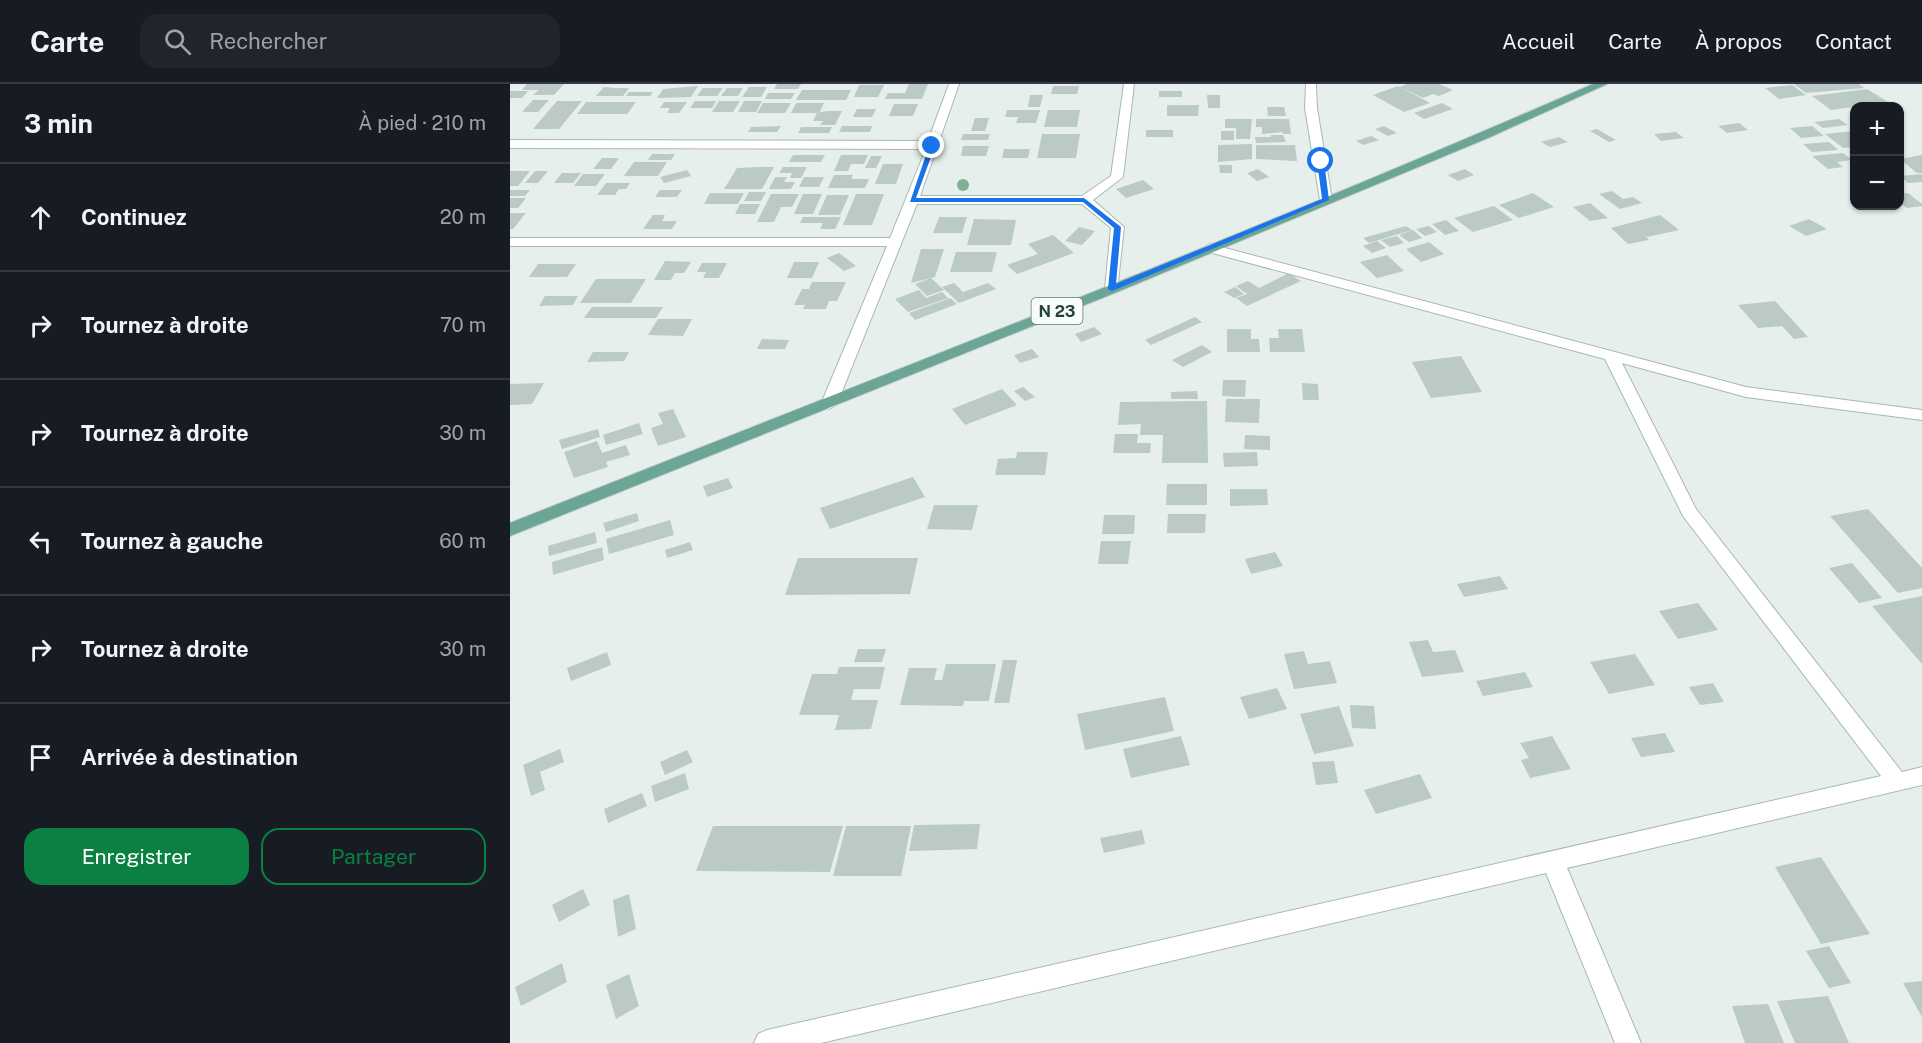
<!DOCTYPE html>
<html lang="fr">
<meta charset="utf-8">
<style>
:root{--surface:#171b24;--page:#20242c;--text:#f1f3f6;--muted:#9ea1a6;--line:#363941;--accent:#0b8043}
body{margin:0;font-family:"Public Sans",sans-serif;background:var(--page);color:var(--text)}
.controls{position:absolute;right:18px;top:18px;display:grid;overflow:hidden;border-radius:12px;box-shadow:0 2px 4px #0004}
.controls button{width:54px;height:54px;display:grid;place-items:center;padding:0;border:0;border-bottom:2px solid var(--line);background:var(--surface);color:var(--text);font:30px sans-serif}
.stop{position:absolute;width:18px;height:18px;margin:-14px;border:4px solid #1a73e8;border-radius:50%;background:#fff}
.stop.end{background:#1a73e8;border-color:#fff;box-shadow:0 2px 6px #0008}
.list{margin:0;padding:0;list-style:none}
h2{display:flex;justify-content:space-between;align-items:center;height:78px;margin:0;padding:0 24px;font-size:26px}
h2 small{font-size:20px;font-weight:400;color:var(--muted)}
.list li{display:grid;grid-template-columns:39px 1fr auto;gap:18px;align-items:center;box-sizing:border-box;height:108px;padding:0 24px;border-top:2px solid var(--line)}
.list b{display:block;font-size:22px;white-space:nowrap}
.list em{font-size:20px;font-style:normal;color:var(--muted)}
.actions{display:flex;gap:12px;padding:18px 24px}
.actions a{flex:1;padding:14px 0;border:2px solid var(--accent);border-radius:18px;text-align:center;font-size:21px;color:var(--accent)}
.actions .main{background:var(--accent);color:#fff}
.icon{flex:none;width:33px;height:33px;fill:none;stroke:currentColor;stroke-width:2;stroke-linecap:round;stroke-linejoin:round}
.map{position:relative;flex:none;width:1412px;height:959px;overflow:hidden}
header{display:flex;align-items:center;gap:36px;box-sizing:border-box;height:84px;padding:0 30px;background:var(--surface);border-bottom:2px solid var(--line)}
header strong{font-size:28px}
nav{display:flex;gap:33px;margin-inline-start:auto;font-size:21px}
.search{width:420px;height:54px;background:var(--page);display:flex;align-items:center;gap:15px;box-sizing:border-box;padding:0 21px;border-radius:18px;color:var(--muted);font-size:22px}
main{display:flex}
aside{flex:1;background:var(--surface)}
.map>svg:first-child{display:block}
.building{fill:#bbcac4}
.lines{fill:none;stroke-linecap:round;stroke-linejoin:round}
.minor-casing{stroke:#a8b8b2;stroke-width:2}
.major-casing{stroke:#c2cac8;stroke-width:2}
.minor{fill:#fff;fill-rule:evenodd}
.major{fill:#6aa596;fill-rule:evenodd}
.tree{fill:#80af93}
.route{fill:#1a73e8}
.labels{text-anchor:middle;stroke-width:4.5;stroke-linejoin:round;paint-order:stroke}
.shield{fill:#f7fbf9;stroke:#637a73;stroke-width:1.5}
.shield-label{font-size:16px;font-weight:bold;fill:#24423a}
</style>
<header>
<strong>Carte</strong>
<div class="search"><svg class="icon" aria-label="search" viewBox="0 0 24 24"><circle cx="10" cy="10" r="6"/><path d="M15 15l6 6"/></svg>Rechercher</div>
<nav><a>Accueil</a><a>Carte</a><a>À propos</a><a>Contact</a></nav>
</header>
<main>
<aside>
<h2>3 min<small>À pied · 210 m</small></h2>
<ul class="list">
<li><svg class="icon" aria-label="ahead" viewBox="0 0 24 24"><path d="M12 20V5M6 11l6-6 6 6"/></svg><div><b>Continuez</b></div><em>20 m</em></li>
<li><svg class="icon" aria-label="right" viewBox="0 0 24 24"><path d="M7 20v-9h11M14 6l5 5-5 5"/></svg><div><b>Tournez à droite</b></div><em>70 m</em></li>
<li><svg class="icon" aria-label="right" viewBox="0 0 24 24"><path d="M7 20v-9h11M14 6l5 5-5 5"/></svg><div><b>Tournez à droite</b></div><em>30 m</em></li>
<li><svg class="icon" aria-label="left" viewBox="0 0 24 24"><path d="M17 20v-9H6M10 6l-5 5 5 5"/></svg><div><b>Tournez à gauche</b></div><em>60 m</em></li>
<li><svg class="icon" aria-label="right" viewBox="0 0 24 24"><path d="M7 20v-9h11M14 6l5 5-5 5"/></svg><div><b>Tournez à droite</b></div><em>30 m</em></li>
<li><svg class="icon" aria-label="arrive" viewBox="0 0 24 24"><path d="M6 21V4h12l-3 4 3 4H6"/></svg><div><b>Arrivée à destination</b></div></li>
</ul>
<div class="actions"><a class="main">Enregistrer</a><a>Partager</a></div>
</aside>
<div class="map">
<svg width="1412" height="959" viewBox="0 0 1412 959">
<rect width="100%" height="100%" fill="#e6efeb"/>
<path class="building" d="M17,0H54L44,11H23L29,6H12Z
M267,0H291L288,5H264Z
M399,0H418L412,15H375L378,9H395Z
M897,0H929L943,6L929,12L923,10L913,14L890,3Z
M1284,0H1349L1354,4L1296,9Z
M349,1H374L368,13H344Z
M1282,1L1296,11L1269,15L1255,4Z
M188,2L181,13L147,14L153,5Z
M543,2H569L567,10H541Z
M888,2L920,19L894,28L863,11Z
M94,3L104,4H119L113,12H86Z
M239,3H257L251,13H232Z
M193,4H213L207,12H187Z
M217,4H233L228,12H211Z
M1357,5L1378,18L1321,26L1302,12Z
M292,6H341L336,16H286Z
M0,7H18L12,14H0Z
M649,7H672V13H649Z
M119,8H143L140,12H116Z
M258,9H285L281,15H255Z
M520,11H533L530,23H518Z
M697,11H710V24H698Z
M23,16H39L28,28H12Z
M47,17H72L49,45H23Z
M185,17H206L202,24H180Z
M209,17H230L223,28H202Z
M234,17H252L246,28H228Z
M76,18H126L117,30H67Z
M154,18H177L169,29H157L160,24H150Z
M253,19H281L275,29H247Z
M286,19H314L309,29H281Z
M932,19L943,25L914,35L904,29Z
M384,20H408L403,32H379Z
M657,21H689L688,32H657Z
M757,23H774L776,32H758Z
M347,25H366L362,33H343Z
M497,26H530L526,39H506L508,33H495Z
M538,26H570L567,43H534Z
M317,27H332L325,41H310L313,37H303L307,29Z
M465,34H479L475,47H461Z
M715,35H742L740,55H726V44H715Z
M746,35H779L781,50H773V48L752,50V43H746Z
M1329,35L1338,41L1313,44L1304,38Z
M1229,39L1238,46L1217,49L1208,42Z
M271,42L267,48H238L241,43Z
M332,42H362L360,48H329Z
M874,42L887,49L878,52L865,45Z
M1302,42L1314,52L1291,54L1280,44Z
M291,43H322L319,49H288Z
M1087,45L1106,56L1099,58L1080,47Z
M636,46H663V53H636Z
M711,47H724V56H711Z
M1344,47V63L1333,64L1315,50Z
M1166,48L1174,54L1151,57L1144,50Z
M453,50H480L478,56H451Z
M532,50H570L566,74H527Z
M761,51H773L776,58L746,59L745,53H761Z
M861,52L869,56L853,61L846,57Z
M1049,53L1058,58L1040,63L1031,58Z
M1319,58L1328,66L1302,68L1293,60Z
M742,60V75L708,78V61Z
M746,61H785L787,77L746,75Z
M453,62H479L476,72H451Z
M494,65H520L518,74H492Z
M1333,69L1342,76L1327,78L1333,83L1318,85L1302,72Z
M142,70H165L161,76H138Z
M283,71H315L311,78H279Z
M331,71H358L354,80H341L338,87H324Z
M1412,71V89H1407L1390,75Z
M361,72H372L366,84H355Z
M92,74H109L101,85H83Z
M124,78H157L148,92H114Z
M373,80H393L386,100H365Z
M709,81H722V89H710Z
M250,83H264L252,105H214L227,84Z
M273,83H297L291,94H280L282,89H269Z
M748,85L759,93L747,97L737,89Z
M955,85L964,91L948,97L938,91Z
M177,86L181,92L154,99L150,93Z
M0,87H20L8,102H0Z
M25,87H38L28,99H15Z
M52,89H71L63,99H44Z
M73,90H95L86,102H64Z
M1412,90V98L1398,99L1390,92Z
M324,91H343L341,95H359L355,104H318Z
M265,93H277L274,98H285L281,105H259Z
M294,93H314L309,103H289Z
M633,96L644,105L616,114L606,105Z
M96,99H120L116,105H109L105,111H87Z
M0,106H20L15,112H0Z
M150,106H172L167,113H145Z
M1102,107L1113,115L1123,113L1132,119L1110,125L1089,110Z
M239,108H256L251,117H234Z
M200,109H234L228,120H194Z
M1023,109L1044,123L1009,134L989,121Z
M1398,109L1412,120V122L1397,124L1390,119V110Z
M261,110H289L282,123H271L264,138H247Z
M293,110H312L303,130H284Z
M346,110H374L362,141H333Z
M317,111H339L330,131H308Z
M0,114H16L8,124H0Z
M1080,119L1098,134L1080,137L1063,123Z
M230,120H250L245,130H225Z
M984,122L1003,136L963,148L944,134Z
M0,129H16L3,145H0Z
M143,131H155L152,137H167L162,145H133Z
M1150,131L1169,146L1137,153L1132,148L1139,156L1118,160L1101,144Z
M293,133H331L325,145H310L313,139H290Z
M429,133H457L452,149H423Z
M464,135L506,136L501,161H457Z
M1299,135L1317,145L1296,152L1279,142Z
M936,136L949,147L935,151L922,140Z
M896,142L902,146L859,159L853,154Z
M919,142L927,148L915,152L906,145Z
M569,143L585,147L572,161L555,157Z
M903,146L912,154L899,158L889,151Z
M543,151L564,169L507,190L497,181L528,170L518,160Z
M887,152L894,159L880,163L871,156Z
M867,157L876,164L862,169L853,162Z
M919,158L934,170L911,178L896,165Z
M411,165H434L425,193L401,199Z
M446,168H487L482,188H440Z
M329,169L346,182L334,187L317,174Z
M877,171L894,187L867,194L850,178Z
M155,177L181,178L174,189H165L161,196H144Z
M284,178H309L302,194H277Z
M192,179H217L209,194H193L196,188H187Z
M28,180H66L57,193H19Z
M779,189L791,197L737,222L726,214L737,210L726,202L738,197L749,204Z
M421,194L434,206L417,212L405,200Z
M86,195H136L121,219H70Z
M302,198H336L327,217H319L316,225H293L295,221H284L292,205H299Z
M444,199L453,208L478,199L486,205L449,219L432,203Z
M725,203L734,210L724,214L714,208Z
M409,206L416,214L432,208L438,214L398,228L385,215Z
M35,212H68L63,221L29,222Z
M440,214L447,220L405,236L399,229Z
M1265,217L1298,253L1284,255L1272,242L1248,244L1228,221Z
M82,223H153L146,234H74Z
M685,233L692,238L641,261L635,256Z
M148,235H182L173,252L138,251Z
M584,243L592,250L571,258L565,250Z
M717,245H741V255H749L750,268H717Z
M768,245H792L795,268H760L759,254H769Z
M252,255L279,256L275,265H247Z
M692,261L702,268L673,283L662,276Z
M522,265L529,273L510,279L504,271Z
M83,268H119L114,277L77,278Z
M951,272L972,308L921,314L902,278Z
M713,296H736L735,313L712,312Z
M34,299L22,320L0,321V300Z
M792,299L808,300L809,316H793Z
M513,303L525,313L515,317L504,307Z
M492,305L507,321L455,341L442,325Z
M687,307L688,315H661V308Z
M716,315H750L749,339L715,338Z
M697,317L698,379H652L653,351H630L631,340L608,341L610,318Z
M163,325L176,353L148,362L141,344L153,340L148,329Z
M129,339L133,350L96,361L93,351Z
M88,345L90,353L52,365L49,356Z
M605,350H628L627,359H641L640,369H603Z
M735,351L760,352V366L734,365Z
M87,357L92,369L116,361L120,371L96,378L98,383L64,394L54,368Z
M507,368H538L535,391H485L488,375L506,374Z
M747,368L748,382L714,383L713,369Z
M403,393L415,413L320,445L310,424Z
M218,394L223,404L197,413L193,402Z
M657,400H697V421H656Z
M720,405H757L758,421L720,422Z
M424,421H468L462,446L417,445Z
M1358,425L1412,484V504L1388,509L1320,432Z
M127,429L129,437L96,448L93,439Z
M658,430H696L695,449H657Z
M594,431H625L624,450H592Z
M160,436L164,451L99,470L96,455Z
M85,448L87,459L39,472L38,462Z
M591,457H621L618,480H588Z
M180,458L183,466L157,474L155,466Z
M92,463L94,476L43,491L42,478Z
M765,468L773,482L741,490L735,475Z
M288,474H408L400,510L275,511Z
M1342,479L1372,514L1349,519L1319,484Z
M990,492L998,505L954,513L947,500Z
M1412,512V580L1362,522Z
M1188,519L1208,546L1168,555L1149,527Z
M918,556L923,568L945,566L954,588L912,593L899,558Z
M348,565H376L372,578H344Z
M794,567L798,580L820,577L827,599L784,605L774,570Z
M97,568L101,581L61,597L57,584Z
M1125,570L1145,601L1099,610L1080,578Z
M493,576H507L499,619H484Z
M436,580H486L479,617H454L453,622L390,621L399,584H427L424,596H432Z
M329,583H375L370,605H344L341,616H368L361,645L325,646L329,631H289L302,590H327Z
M1015,588L1023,603L973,612L966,597Z
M1203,599L1214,618L1190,621L1179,603Z
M767,604L777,625L739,635L730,613Z
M655,613L664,647L575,666L567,630Z
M840,621L864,622L866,645L842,644Z
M829,622L844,662L804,670L790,630Z
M1155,649L1165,668L1131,673L1121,654Z
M671,652L680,681L621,694L613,665Z
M1042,652L1061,685L1020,694L1011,676L1019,674L1010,659Z
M50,665L54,678L30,688L35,706L21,712L13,681Z
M177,666L183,678L155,691L150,678Z
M824,677L828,699L806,701L802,678Z
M175,689L179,705L145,718L141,702Z
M910,690L922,714L866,730L854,706Z
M132,709L137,722L98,739L94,725Z
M470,740L467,765L399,767L404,741Z
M203,742H333L320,788L186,787Z
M336,742H401L391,792H323Z
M632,746L635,760L594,769L590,754Z
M1311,773L1360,850L1311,860L1265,783Z
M73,805L80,821L49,838L42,821Z
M119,810L126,845L108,853L103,816Z
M1319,862L1341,899L1319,904L1296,867Z
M52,879L57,898L11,922L5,903Z
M119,890L129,922L106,935L96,901Z
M1412,897V933L1393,899Z
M1318,912L1339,959H1285L1267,917Z
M1258,920L1274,959H1235L1222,922Z"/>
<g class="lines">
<g class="minor-casing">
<path id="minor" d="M439,0H449L410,112H572L601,92L614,0H624L613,93L583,116L614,143L607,208L602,209L595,205L601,144L572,120H407L327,320L319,325L311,320L377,162H0V154H380L416,65L0,64V56L418,57Z
M796,0H806L807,24L822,116L816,120L810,116L795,24Z
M700,160L1236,303L1412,326V336L1236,313L1112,279L1186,425L1392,688L1412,683V701L1057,784L1131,959H1105L1036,789L311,959H244L248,950L257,946L1371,692L1173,432L1095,275L695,167L693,164Z"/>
</g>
<g class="major-casing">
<path id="major" d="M1083,0H1097L978,54L607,208L0,452V439C362,295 726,156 1083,0Z"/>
</g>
<use href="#minor" class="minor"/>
<use href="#major" class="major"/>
</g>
<circle class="tree" cx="453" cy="101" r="6"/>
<path class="route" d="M422,60L425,62L406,114H574L611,143L606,200L812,115L807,77L811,75L814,77L819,116L602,207L598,205L604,144L573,118H400L419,62Z"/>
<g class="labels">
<rect class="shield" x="521.5" y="214" width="51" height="26" rx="4.5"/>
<g class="shield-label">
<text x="547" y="233">N 23</text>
</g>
</g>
</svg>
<div class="controls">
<button>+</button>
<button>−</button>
</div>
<div class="stop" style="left:811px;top:77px"></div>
<div class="stop end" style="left:422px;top:62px"></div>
</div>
</main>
